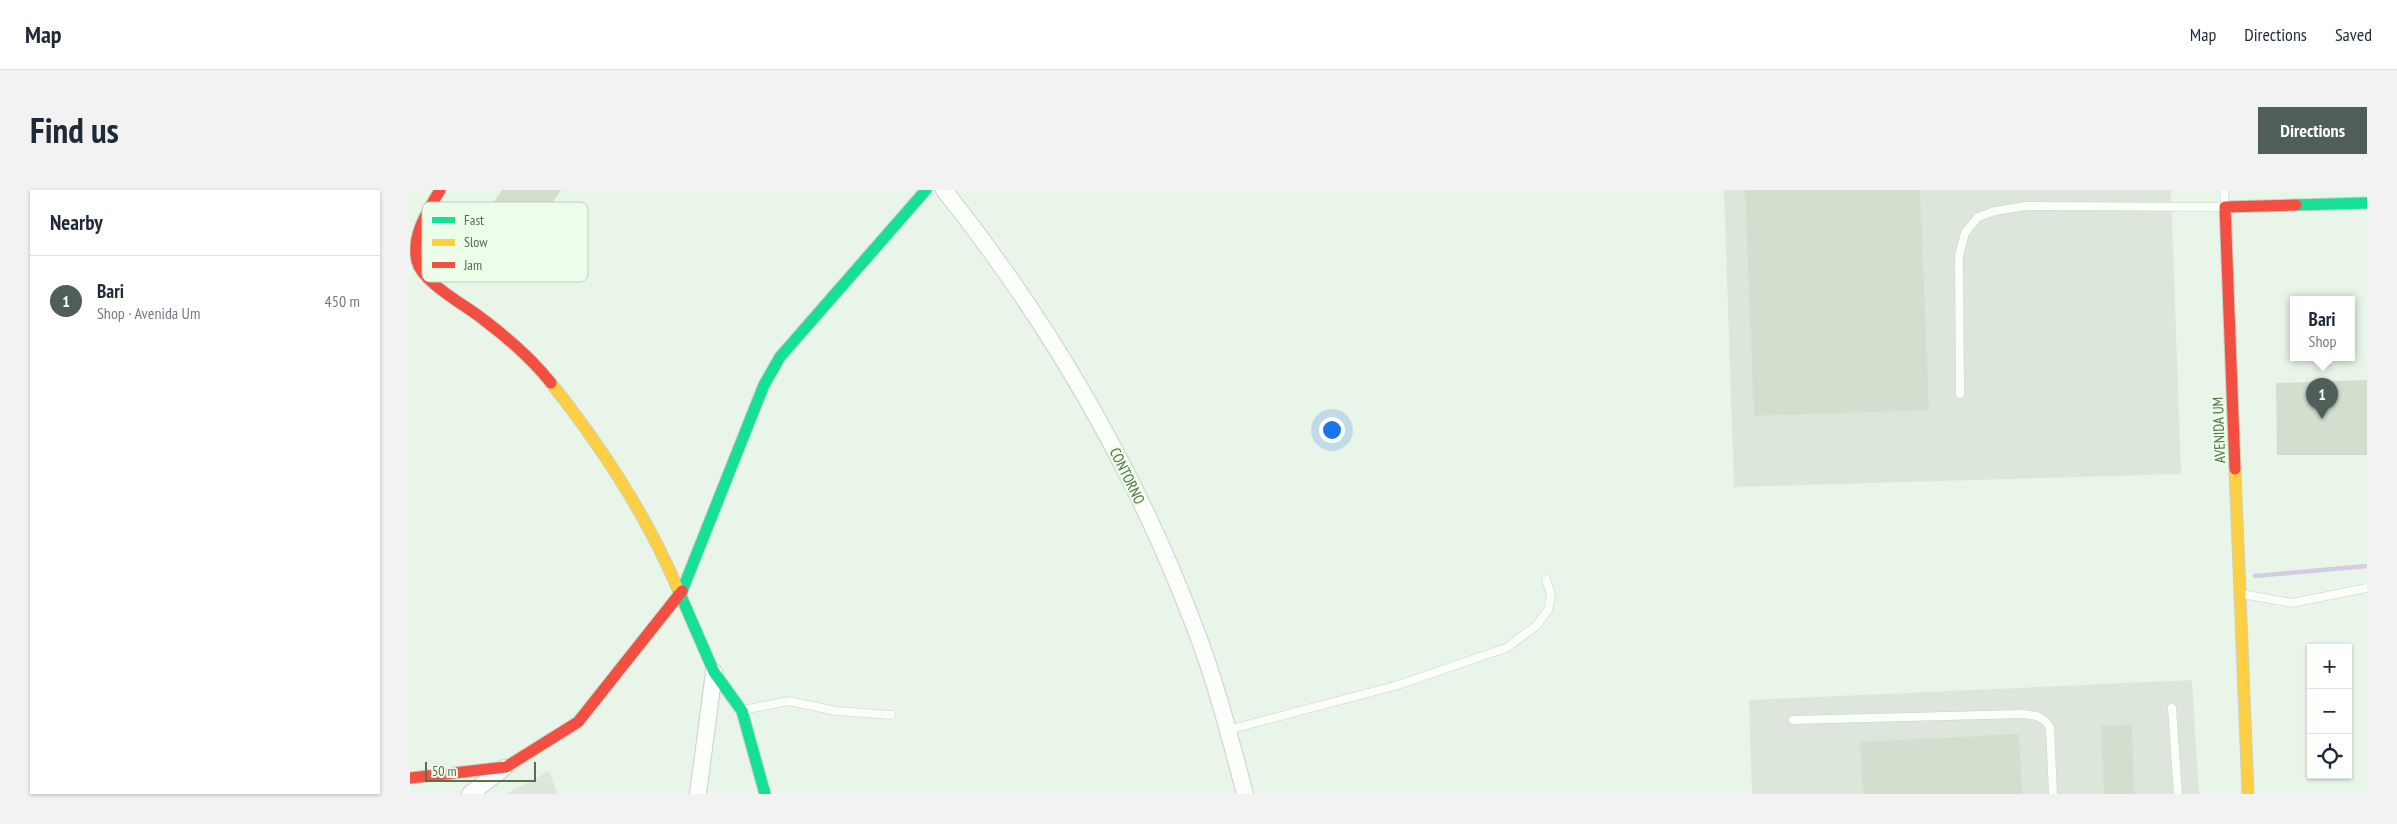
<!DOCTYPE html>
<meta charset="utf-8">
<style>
:root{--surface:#fff;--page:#f2f2f3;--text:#1f2937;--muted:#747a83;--line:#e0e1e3;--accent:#505e59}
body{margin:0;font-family:"PT Sans Narrow",sans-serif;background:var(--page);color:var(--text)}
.controls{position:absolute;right:15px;bottom:15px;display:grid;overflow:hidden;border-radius:0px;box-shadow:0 1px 4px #0004}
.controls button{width:45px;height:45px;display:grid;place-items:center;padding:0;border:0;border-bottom:1px solid var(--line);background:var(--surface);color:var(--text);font:25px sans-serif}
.scale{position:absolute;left:15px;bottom:12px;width:111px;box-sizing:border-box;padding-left:5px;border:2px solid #5a6f4c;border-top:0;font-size:14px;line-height:18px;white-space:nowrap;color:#5a6f4c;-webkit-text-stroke:4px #ecfde9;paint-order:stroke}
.you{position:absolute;left:921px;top:239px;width:18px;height:18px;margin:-12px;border:4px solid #fff;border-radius:50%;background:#1a73e8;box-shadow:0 0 0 8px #1a73e833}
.badge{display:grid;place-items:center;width:32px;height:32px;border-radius:50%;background:var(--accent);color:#fff;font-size:16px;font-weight:700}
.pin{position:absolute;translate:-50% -41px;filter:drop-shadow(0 1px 2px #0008)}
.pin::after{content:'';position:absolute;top:26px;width:18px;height:15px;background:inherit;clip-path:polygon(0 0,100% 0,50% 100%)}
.popup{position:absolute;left:1880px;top:106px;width:65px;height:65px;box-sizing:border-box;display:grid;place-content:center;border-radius:0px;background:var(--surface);filter:drop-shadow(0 1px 4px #0005);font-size:16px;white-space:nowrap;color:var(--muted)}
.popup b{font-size:19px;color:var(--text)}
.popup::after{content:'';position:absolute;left:50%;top:100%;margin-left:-10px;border:10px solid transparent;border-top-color:var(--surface)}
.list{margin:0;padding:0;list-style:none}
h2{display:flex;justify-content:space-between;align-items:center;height:65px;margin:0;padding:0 20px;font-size:21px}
h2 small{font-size:16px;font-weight:400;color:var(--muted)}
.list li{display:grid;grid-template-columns:32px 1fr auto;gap:15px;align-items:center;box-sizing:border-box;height:90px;padding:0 20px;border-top:1px solid var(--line)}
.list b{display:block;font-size:19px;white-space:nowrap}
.list p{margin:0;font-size:16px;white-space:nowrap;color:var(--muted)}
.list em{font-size:16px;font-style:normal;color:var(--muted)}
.icon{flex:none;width:28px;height:28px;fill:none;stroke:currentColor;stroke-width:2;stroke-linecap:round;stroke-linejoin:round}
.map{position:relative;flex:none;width:1957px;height:604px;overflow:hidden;border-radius:0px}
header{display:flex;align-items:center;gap:30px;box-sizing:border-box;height:70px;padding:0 25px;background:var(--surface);border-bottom:1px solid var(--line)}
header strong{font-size:24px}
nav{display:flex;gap:28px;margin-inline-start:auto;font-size:18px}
.intro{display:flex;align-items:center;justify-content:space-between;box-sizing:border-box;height:120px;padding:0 30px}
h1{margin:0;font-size:35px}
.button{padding:12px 22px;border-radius:0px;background:var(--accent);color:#fff;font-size:18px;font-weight:700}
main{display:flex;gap:30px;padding:0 30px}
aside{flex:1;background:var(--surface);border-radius:0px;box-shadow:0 1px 4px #0004}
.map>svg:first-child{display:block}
.industrial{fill:#dde6da}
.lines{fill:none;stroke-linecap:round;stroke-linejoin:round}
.stream{stroke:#d4cce3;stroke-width:4.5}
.building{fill:#d3decf}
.lane-casing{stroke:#c9d3c5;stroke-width:9}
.street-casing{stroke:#c9d3c5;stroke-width:18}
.fast-casing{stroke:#c6d2c2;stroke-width:13}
.slow-casing{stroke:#c6d2c2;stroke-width:13}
.jam-casing{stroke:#c6d2c2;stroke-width:13}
.lane{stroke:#fcfefc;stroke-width:8}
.street{stroke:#fcfefc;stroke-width:16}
.fast{stroke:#16e098;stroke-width:11}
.slow{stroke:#ffcf43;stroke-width:11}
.jam{stroke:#f24e42;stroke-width:11}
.labels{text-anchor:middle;stroke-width:4.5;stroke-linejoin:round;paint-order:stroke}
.street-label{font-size:15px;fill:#5a6f4c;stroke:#ecfde9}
.key{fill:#ecfde9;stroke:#c0d2ba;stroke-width:1}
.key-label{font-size:14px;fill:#5a6f4c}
</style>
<header>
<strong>Map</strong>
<nav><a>Map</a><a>Directions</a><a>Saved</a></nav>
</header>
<div class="intro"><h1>Find us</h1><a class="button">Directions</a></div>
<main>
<aside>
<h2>Nearby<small></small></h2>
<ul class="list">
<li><span class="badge">1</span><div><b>Bari</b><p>Shop · Avenida Um</p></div><em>450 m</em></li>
</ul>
</aside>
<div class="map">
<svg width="1957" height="604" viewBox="0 0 1957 604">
<rect width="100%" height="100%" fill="#eaf5e9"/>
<path class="industrial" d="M1314,0H1761L1771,284L1324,297Z
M1782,490L1789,604H1342L1339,510Z
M139,581L147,604H96Z"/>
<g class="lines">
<path class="stream" d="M1845,386L1957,376"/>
</g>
<path class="building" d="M92,0H151L95,83L54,56Z
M1335,0H1510L1519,220L1344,226Z
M1957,190V265H1867L1866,193Z
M1722,535L1724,604H1694L1691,536Z
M1609,544L1612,604H1453L1450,552Z"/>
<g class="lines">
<g class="lane-casing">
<path id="lane" d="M1550,204L1549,66L1555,43L1568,27L1585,21L1616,16L1815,17L1814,0
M1832,404L1882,413L1957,398
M1762,518L1768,604
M333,520L379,511L426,521L481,525
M1383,530L1612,524C1625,525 1634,526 1640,538L1643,604
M818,540L988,495L1096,458L1126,436L1138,420L1141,404L1136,389"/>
</g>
<g class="street-casing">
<path id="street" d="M534,0C639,132 725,279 785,438C806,492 820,548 835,604
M60,604L94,578
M288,604L304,482"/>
</g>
<g class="fast-casing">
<path id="fast" d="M1886,15L1957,13
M267,397L304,482L332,521L355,604
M272,401L354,195L370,167L516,0"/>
</g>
<g class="slow-casing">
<path id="slow" d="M141,193C191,256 235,322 267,397
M1825,279L1838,604"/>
</g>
<g class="jam-casing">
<path id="jam" d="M30,0C18,21 1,45 7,71C12,93 57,116 74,130C99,149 122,169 141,193
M1825,279L1815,17L1886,15
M0,588L96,577L168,532L272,401"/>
</g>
<use href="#lane" class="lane"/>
<use href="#street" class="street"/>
<use href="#fast" class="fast"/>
<use href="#slow" class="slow"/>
<use href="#jam" class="jam"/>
</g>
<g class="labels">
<g class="street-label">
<text transform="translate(1809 240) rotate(-92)" y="5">AVENIDA UM</text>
<text transform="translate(717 286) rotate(64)" y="5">CONTORNO</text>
</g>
</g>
<rect x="12" y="12" width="166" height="80" rx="8" class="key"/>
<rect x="22" y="27" width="23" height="6" fill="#16e098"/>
<rect x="22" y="49" width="23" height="7" fill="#ffcf43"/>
<rect x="22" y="72" width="23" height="6" fill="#f24e42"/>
<g class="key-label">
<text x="54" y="35">Fast</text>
<text x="54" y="57">Slow</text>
<text x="54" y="80">Jam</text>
</g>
</svg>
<div class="controls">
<button>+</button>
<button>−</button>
<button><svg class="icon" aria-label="locate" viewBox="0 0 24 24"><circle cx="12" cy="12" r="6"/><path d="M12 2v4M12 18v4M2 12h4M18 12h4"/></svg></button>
</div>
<div class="scale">50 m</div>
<div class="you"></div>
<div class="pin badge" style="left:1912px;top:229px">1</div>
<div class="popup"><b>Bari</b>Shop</div>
</div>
</main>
